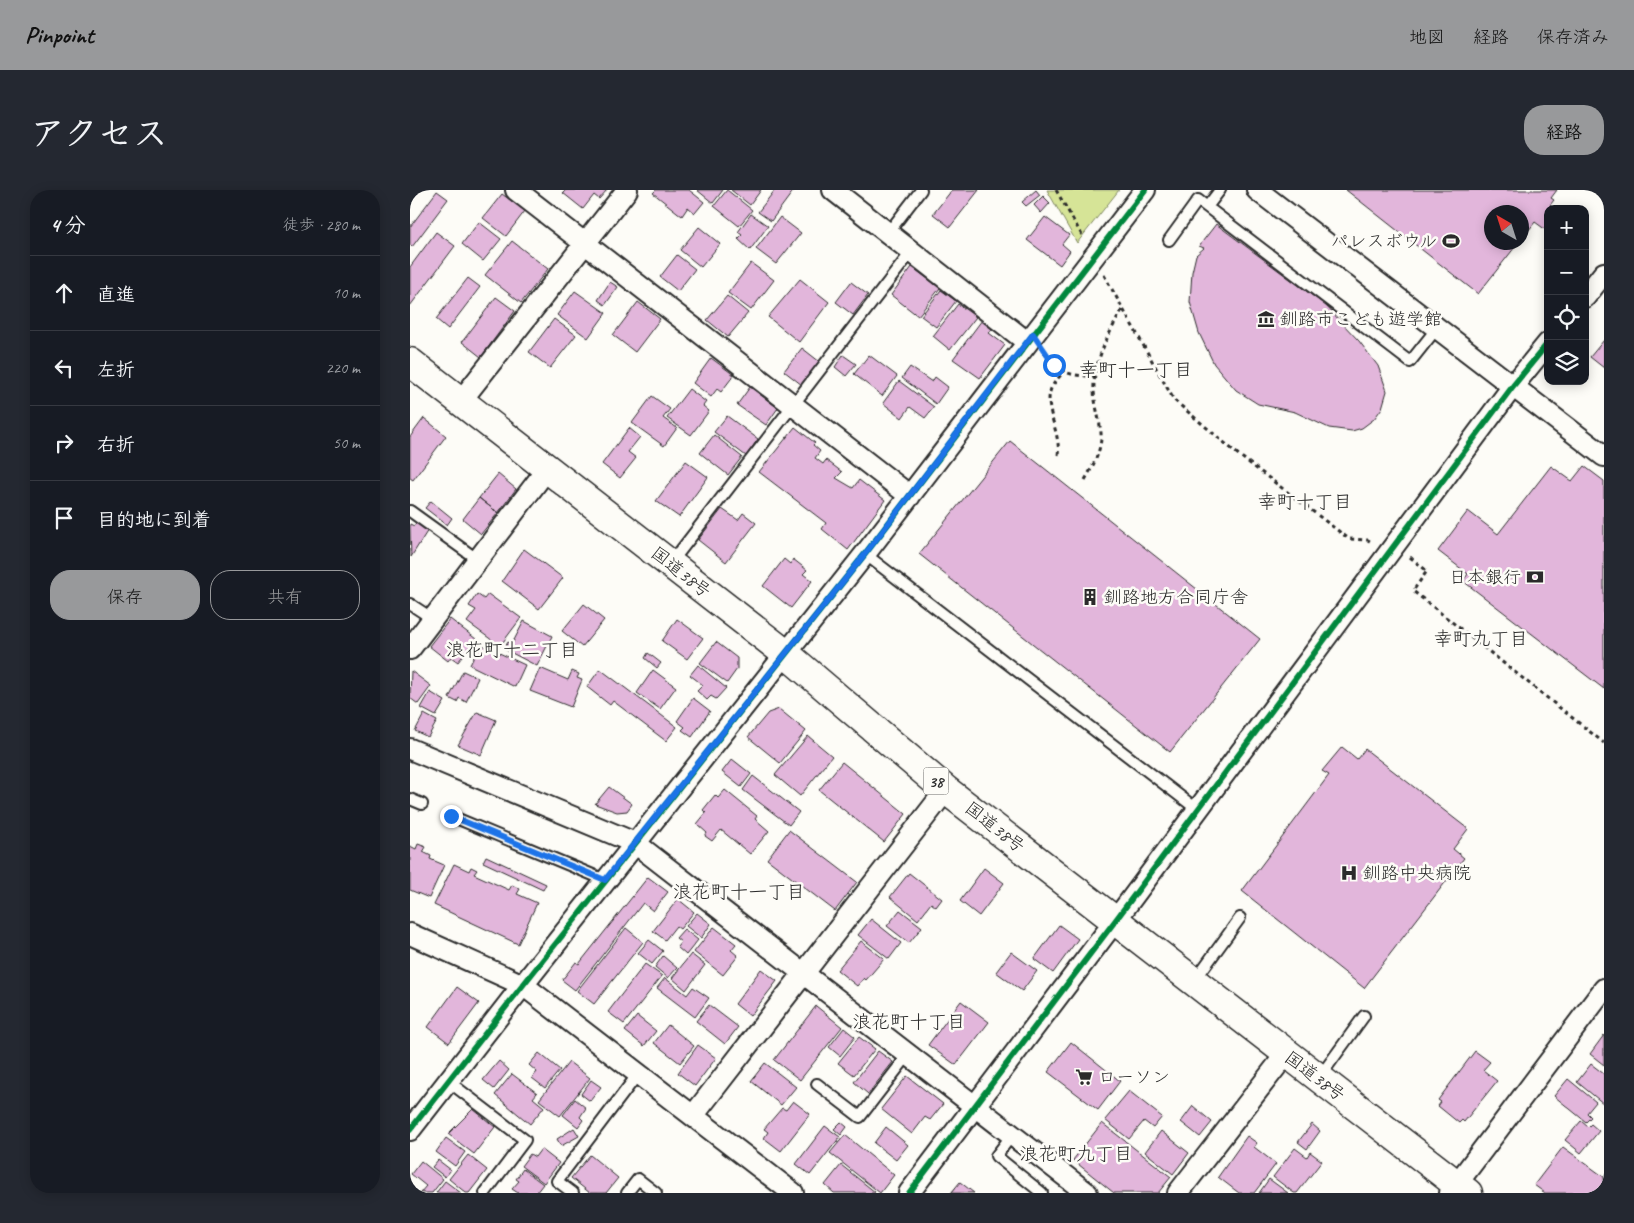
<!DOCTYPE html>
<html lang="ja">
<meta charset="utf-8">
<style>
:root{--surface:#171b24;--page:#242831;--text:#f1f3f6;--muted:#9ea1a6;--line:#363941;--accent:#98999b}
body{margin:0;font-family:Caveat,"Klee One",sans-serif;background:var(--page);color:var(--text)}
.controls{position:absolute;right:15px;top:15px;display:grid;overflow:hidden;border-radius:10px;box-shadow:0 2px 12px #0003}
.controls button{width:45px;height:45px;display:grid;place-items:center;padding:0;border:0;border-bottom:1px solid var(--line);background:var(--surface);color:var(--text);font:25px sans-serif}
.compass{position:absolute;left:1074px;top:15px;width:45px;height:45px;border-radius:50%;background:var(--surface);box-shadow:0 2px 12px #0003;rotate:321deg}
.stop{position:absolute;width:15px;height:15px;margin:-11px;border:4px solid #1a73e8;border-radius:50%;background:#fff}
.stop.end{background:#1a73e8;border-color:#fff;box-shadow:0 1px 5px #0008}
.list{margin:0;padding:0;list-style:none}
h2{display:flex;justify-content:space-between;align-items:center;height:65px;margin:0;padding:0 20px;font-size:21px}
h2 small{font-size:16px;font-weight:400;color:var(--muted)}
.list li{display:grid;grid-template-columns:32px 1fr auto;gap:15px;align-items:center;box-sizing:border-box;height:75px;padding:0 20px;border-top:1px solid var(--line)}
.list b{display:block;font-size:19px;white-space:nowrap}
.list em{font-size:16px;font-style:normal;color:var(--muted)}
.actions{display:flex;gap:10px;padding:15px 20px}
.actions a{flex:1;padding:11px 0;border:1px solid var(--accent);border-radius:20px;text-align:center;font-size:18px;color:var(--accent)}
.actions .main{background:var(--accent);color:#111}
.icon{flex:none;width:28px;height:28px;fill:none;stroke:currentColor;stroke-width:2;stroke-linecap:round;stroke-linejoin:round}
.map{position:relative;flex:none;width:1194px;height:1003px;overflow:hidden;border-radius:20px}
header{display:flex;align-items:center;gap:30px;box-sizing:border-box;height:70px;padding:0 25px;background:var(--accent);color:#111}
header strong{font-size:24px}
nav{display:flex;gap:28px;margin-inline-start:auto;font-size:18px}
.intro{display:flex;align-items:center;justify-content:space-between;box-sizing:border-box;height:120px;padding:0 30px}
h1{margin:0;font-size:35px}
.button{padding:12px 22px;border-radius:20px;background:var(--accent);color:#111;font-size:18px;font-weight:700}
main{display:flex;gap:30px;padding:0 30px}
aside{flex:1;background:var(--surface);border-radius:20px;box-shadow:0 2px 12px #0003}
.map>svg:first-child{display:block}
.green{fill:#d6e497;stroke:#808861}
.building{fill:#e2b6db;stroke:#2b2b2b}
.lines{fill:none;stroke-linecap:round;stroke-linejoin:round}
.lane-casing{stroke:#2b2b2b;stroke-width:14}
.street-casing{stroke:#2b2b2b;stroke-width:24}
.highway-casing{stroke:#2b2b2b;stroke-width:31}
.path{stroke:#2b2b2b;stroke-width:3;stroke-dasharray:4 4;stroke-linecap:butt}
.lane{stroke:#fdfcf7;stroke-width:10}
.street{stroke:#fdfcf7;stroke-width:20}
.highway{stroke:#fdfcf7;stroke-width:28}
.cycleway-casing{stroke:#fdfcf7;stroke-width:9}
.cycleway{stroke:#00873e;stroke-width:6}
.route{stroke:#1a73e8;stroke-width:6}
.labels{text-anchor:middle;stroke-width:5;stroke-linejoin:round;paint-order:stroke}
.shield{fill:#fdfcf7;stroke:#6a6a68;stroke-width:1}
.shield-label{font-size:16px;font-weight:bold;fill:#2b2b2b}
.poi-label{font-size:18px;fill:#2b2b2b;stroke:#fdfcf7;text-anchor:start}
.street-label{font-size:18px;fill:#2b2b2b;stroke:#fdfcf7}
.neighbourhood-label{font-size:19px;fill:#2b2b2b;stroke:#fdfcf7}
</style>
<header>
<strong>Pinpoint</strong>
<nav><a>地図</a><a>経路</a><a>保存済み</a></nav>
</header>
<div class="intro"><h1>アクセス</h1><a class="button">経路</a></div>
<main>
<aside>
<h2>4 分<small>徒歩 · 280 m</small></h2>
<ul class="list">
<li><svg class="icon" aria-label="ahead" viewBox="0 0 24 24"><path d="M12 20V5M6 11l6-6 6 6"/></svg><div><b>直進</b></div><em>10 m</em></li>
<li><svg class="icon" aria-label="left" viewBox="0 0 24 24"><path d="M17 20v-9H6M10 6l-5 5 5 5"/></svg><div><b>左折</b></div><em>220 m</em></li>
<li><svg class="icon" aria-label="right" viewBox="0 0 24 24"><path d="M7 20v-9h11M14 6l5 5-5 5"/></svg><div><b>右折</b></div><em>50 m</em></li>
<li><svg class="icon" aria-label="arrive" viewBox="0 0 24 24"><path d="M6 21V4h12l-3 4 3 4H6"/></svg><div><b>目的地に到着</b></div></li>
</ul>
<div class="actions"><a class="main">保存</a><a>共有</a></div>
</aside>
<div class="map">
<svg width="1194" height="1003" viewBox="0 0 1194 1003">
<rect width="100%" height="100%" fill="#fdfcf7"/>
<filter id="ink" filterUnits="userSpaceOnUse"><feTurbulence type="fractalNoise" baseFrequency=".02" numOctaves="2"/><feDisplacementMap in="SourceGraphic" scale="10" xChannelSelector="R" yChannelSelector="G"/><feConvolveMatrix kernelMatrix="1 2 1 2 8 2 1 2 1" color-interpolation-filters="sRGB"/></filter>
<g filter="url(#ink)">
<path class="green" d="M637,0H709L667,53Z"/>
<path class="building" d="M156,0H197L189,9L184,5L173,19L153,3Z
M246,0H279L294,12L285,23L278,17L272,26L243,3Z
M287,0H313L303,13Z
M317,0L342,20L329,36L304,16Z
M321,0H351L340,15Z
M365,0H384L361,31L348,22Z
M542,0H569L540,37L523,24Z
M626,0L630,5L616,16L612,12Z
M936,0H1147L1141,8L1144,10L1140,15L1145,19H1138V38L1136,40L1125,32L1112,49V22H1082V52H1109L1068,104Z
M27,1L38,9L2,57L0,55V37Z
M92,4L115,21L96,46L73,28Z
M633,6L640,13L631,23L624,15Z
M341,24L358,36L340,60L328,49L332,45L328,42Z
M370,27L391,43L366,74L346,59Z
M635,27L659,45L652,54L660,61L650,75L617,50Z
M69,32L91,49L73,71L52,54Z
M806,34L915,115L949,151L968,176L977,201L972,218L964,229L952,238L942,241L919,238L885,222L848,214L826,200L804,174L789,143L780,112L782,82L786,65L794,58L789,56Z
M289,37L310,54L291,77L270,60Z
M26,42L45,56L0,116V77Z
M102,51L138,79L111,113L75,85Z
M267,65L285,79L268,101L250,87Z
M341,73L364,90L341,120L318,103Z
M502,77L530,98L508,126L481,105Z
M58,88L70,97L38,139L26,129Z
M390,89L419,112L389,152L358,127Z
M200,92L208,97L195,115L188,110Z
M441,92L458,105L443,125L426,112Z
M531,100L546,111L526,137L511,126Z
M165,101L196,123L178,148L147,125Z
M317,106L338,123L318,147L297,130Z
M86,107L105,121L71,167L52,152Z
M228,112L250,129L225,162L203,145Z
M548,114L566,127L540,160L523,146Z
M144,129L166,145L140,178L119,162Z
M572,130L583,138L579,143L595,155L570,188L543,169Z
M1194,150V178L1180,167Z
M392,158L410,172L392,195L374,181Z
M433,165L446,174L436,186L425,177Z
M459,165L487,186L472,206L444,184Z
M301,168L324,185L311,202L307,199L301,207L283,193Z
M500,177L522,192L525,187L538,197L526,214L492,188Z
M489,191L524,217L515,228L500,217L492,228L473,213Z
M340,197L368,218L356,235L327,215Z
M279,199L296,212L293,216L299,221L281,245L257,228Z
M242,206L260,219L253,228L267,238L254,256L222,233Z
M317,226L348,249L336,266L304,242Z
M14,228L36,246L3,290L0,288V247Z
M385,237L405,253L403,255L410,261L405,268L413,274L416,270L432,282L426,288L443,298L449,290L475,310L438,360L412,339L416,333L349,282Z
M219,238L230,247L218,262L226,268L210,288L192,274Z
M304,245L332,267L318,285L290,263Z
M600,251L850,449L760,562L509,364Z
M276,271L298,287L269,327L246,311Z
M1141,276L1162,291L1174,276L1194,291V499L1053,391L1058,384L1028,361L1058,321L1088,344Z
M88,284L106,299L88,323L69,308Z
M69,308L88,323L71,344L53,329Z
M21,311L42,328L37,335L15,318Z
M312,319L328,330L333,323L346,333L316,372L288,350Z
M6,333L18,340L1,367L0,334L4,336Z
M114,359L153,388L129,419L92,391Z
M374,369L380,374L383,369L397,380L393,384L402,391L381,418L353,396Z
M67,404L74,409L78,404L111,428L90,456L57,432L66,420L59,416Z
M174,414L194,430L172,457L152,441Z
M40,429L66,449L48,472L41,467L38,471L19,456Z
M267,429L293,448L277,469L252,451Z
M114,431L142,446L127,476L94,459L98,452L102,454Z
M306,452L327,468V479L317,493L290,473Z
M70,454L115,475L105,497L60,475Z
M238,463L251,473L247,478L235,468Z
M288,475L316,498L306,509L301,506L297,510L287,501L293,495L280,485Z
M130,478L158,490L162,481L169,484L167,488L172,490L161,517L120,501Z
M190,479L267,537L256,551L203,511L200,515L177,497Z
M243,480L266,497L250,519L227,503Z
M1,481L21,496L8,514L0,508Z
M53,481L68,488L56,512L49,508L47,512L39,508Z
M20,502L35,511L26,526L11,518Z
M283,508L300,521L282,547L272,540L275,537L267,531Z
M369,519L396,541L370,573L338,547L358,523Z
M67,522L86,530L71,565L48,555Z
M14,524L27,531L18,547L5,541Z
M398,546L422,566L390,606L365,585Z
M932,557L947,569L955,559L1058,639L1043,659L1054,668L954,798L832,701L919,585L912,581Z
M322,569L341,584L331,597L312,582Z
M432,572L496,624L474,652L409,600Z
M343,586L389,622L379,635L333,600Z
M199,597L222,614L217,621L207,622L185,614Z
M315,600L347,626L345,629L359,641L340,664L311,640L302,651L295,646L297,643L287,634L296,623L293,620L305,605L308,608Z
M379,640L447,692L425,721L357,669Z
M8,654L16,657L13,662L21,666L20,669L34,675L19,708L0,700V656L6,659Z
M76,666L136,694L133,700L73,672Z
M44,674L59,681L61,677L67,680L64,684L99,700L102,695L110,699L107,704L127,713L108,754L24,715Z
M574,678L594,693L569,726L550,711Z
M499,683L532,709L526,717L521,713L508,730L480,707Z
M238,687L258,702L243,721L233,713L165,800L152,790L166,772L169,774Z
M268,709L284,722L270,739L266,736L255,750L243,741Z
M490,720L512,737L499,753L477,736Z
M287,723L301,734L291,748L276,736Z
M461,729L491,753L479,769L448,745Z
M649,735L668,749L643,783L624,769Z
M304,737L326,754L321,760L328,766L313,785L284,762Z
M216,738L233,752L184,814L167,801Z
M274,739L288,750L276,765L267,757L271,752L266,748Z
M239,750L253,761L242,774L228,763Z
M451,751L474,769L456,790L454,788L447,796L427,780Z
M601,762L627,781L612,801L586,782Z
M281,764L295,775L276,800L262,788Z
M253,766L267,778L258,788L245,777Z
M235,774L252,786L214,834L198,822Z
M351,779L367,791L340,826L325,814Z
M255,788L277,805L283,797L299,808L285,827L247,798Z
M47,797L69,813L39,853L18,837Z
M551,811L579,832L546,875L518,855Z
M299,815L328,837L315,854L286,831Z
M406,816L432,837L390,890L364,870Z
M227,826L246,841L234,856L215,841Z
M258,835L284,856L270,873L244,853Z
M434,838L445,847L430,866L419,857Z
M1194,845V875L1180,864Z
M449,847L465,859L444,885L428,873Z
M661,852L710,891L688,920L638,882Z
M288,855L306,868L285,896L268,883Z
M468,861L483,872L458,904L444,892Z
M1065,861L1080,872L1073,880L1087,891L1054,932L1052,930L1049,933L1028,916L1031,912L1028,910Z
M129,863L150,880L135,898L122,888L127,882L119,875Z
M89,871L99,880L84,899L73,890Z
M159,872L180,888L150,926L129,910Z
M355,873L386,897L371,915L341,891Z
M1181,874L1194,884V914L1167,892Z
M102,884L127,903L123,908L134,917L120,934L85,905Z
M497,886L533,914L520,930L515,927L502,944L471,919Z
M1158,889L1186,912L1177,923L1181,927L1176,932L1144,906Z
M181,890L191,897L180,911L171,904Z
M719,901L752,927L743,938L734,931L719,949L695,930Z
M165,909L176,918L170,927L173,930L168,937L153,925Z
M383,911L400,924L371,961L354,948L358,942L354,939L372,918L376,920Z
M783,916L802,932L790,947L771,932Z
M63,919L85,937L64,964L38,944Z
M1171,931L1178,937L1181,934L1189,941L1171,963L1155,950Z
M431,932L437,937L431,945L424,939Z
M692,933L761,987L748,1003H704L663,970Z
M902,934L910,941L897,959L888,952Z
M415,936L430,947L400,985L386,974Z
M476,937L498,955L486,970L464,953Z
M164,938L169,946L151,956L147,949Z
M751,941L779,963L763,984L735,962Z
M435,945L484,985L470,1003L420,963Z
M837,946L847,953L844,957L866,974L844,1003H829L808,987Z
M36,948L55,962L45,976L26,962Z
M1153,957L1194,987V995L1188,1003H1135L1124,995Z
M885,958L897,967L900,962L912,971L887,1003H884L863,987Z
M131,959L149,973L134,993L111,976L120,964L125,967Z
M58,965L77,980L59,1003H56L39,989Z
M180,965L208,988L196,1003H180L161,988Z
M28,970L41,980L35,987L22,977Z
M11,971L33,989L22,1003H10L16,996L1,984Z
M431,975L465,1002L464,1003H424L415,995Z
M113,979L133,994L126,1003H108L102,999L109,991L106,989Z
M859,989L878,1003H849Z
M35,991L51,1003H26Z
M550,992L564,1003H541Z"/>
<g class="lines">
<g class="lane-casing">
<path id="lane" d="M810,0L797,17L1000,172L1027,138
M478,43L511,0
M759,50L788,10L797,17
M0,321L68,370
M455,364L788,620
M261,373L502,61
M0,414L23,429
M0,609L12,614
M41,626L195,690
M785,790L830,728
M909,888L954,826
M38,891L115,950L75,1003
M407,894L450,927L498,865
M602,945L586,966L632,1003
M163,1003L147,991L228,884
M217,1003L228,989L246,1003"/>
</g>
<g class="street-casing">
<path id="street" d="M106,0L500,306
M423,0L617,152
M847,0L1194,266
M1175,107L1194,83
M50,212L217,0
M0,459L137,279
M0,559L225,653L677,1003
M0,744L113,795L383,1003
M283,926L536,600
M0,940L113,795L455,364L735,0
M499,1003L705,731L1103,196L1138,153
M768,1003L876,864
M1040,1003L1194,799"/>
</g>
<g class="highway-casing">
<path id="highway" d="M0,172L375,463L536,600L1058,1003"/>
</g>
<path class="path" d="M646,0L673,47
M694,85L764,210L830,266L939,349L958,350L963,353
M635,162C649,184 660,186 685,186
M648,265C651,244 635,220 640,202C641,195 649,188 653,182
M675,290C683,276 692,260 691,243C689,224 681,205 685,186C689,161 701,140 713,118
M1000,367L1017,381L1003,401L1194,553"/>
<use href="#lane" class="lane"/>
<use href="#street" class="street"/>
<use href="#highway" class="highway"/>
<g class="cycleway-casing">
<path id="cycleway" d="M0,940L113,795L455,364L735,0
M499,1003L705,731L1103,196L1138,153"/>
</g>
<use href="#cycleway" class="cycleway"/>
</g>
</g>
<g class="lines" filter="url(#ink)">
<path class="route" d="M41,626L195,690L455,364L623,144L644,175"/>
</g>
<defs>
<g id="stadium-bare" transform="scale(1.35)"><path d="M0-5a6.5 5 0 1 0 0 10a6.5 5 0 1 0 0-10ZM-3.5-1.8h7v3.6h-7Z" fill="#2b2b2b" stroke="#fdfcf7" stroke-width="2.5" paint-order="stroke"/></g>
<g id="museum-bare" transform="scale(1.35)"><path d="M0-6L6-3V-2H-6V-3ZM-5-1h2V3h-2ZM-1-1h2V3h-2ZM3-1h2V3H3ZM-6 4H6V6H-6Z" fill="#2b2b2b" stroke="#fdfcf7" stroke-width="2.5" paint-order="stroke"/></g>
<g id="bank-bare" transform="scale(1.35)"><path d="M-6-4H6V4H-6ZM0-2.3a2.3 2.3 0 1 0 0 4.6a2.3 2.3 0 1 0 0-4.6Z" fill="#2b2b2b" stroke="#fdfcf7" stroke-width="2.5" paint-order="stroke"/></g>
<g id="building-bare" transform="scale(1.35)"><path d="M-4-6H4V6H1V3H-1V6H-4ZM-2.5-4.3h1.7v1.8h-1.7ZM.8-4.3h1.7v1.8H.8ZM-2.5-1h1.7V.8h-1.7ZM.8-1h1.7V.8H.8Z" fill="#2b2b2b" stroke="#fdfcf7" stroke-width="2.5" paint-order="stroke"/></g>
<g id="hospital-bare" transform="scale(1.35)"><path d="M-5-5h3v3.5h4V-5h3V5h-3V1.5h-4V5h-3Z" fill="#2b2b2b" stroke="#fdfcf7" stroke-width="2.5" paint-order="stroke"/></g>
<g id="supermarket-bare" transform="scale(1.35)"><path d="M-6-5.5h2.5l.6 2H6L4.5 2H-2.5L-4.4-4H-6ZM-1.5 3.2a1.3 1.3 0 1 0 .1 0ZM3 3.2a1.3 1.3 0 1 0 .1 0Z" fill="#2b2b2b" stroke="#fdfcf7" stroke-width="2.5" paint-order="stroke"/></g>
</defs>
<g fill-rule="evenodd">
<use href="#stadium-bare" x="1041" y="51"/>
<use href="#museum-bare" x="856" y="129"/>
<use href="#bank-bare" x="1125" y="387"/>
<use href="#building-bare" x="680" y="407"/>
<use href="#hospital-bare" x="939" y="683"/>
<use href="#supermarket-bare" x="674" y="887"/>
</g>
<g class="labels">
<rect class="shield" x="513.5" y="577.5" width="25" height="27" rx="4"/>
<g class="shield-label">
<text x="526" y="597">38</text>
</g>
<g class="poi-label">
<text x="1027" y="57" text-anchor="end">パレスボウル</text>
<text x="870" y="135">釧路市こども遊学館</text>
<text x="1111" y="393" text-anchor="end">日本銀行</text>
<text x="694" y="413">釧路地方合同庁舎</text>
<text x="953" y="689">釧路中央病院</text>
<text x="688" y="893">ローソン</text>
</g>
<g class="street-label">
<text transform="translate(271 382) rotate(38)" y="6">国道38号</text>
<text transform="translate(585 637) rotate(38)" y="6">国道38号</text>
<text transform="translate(905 886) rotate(37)" y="6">国道38号</text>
</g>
<g class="neighbourhood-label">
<text x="726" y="186">幸町十一丁目</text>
<text x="895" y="318">幸町十丁目</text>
<text x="1071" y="455">幸町九丁目</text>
<text x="102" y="466">浪花町十二丁目</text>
<text x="329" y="708">浪花町十一丁目</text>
<text x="499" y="838">浪花町十丁目</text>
<text x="666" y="970">浪花町九丁目</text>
</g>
</g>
</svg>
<div class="controls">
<button>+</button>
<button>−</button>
<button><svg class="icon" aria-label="locate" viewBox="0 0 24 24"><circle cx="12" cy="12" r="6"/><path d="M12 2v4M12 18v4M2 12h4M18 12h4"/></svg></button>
<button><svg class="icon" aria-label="layers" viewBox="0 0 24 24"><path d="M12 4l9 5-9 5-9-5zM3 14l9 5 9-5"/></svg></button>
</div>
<svg class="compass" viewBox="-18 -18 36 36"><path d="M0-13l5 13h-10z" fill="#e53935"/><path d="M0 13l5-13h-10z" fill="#9ea1a6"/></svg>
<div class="stop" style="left:644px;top:175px"></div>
<div class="stop end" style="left:41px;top:626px"></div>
</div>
</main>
